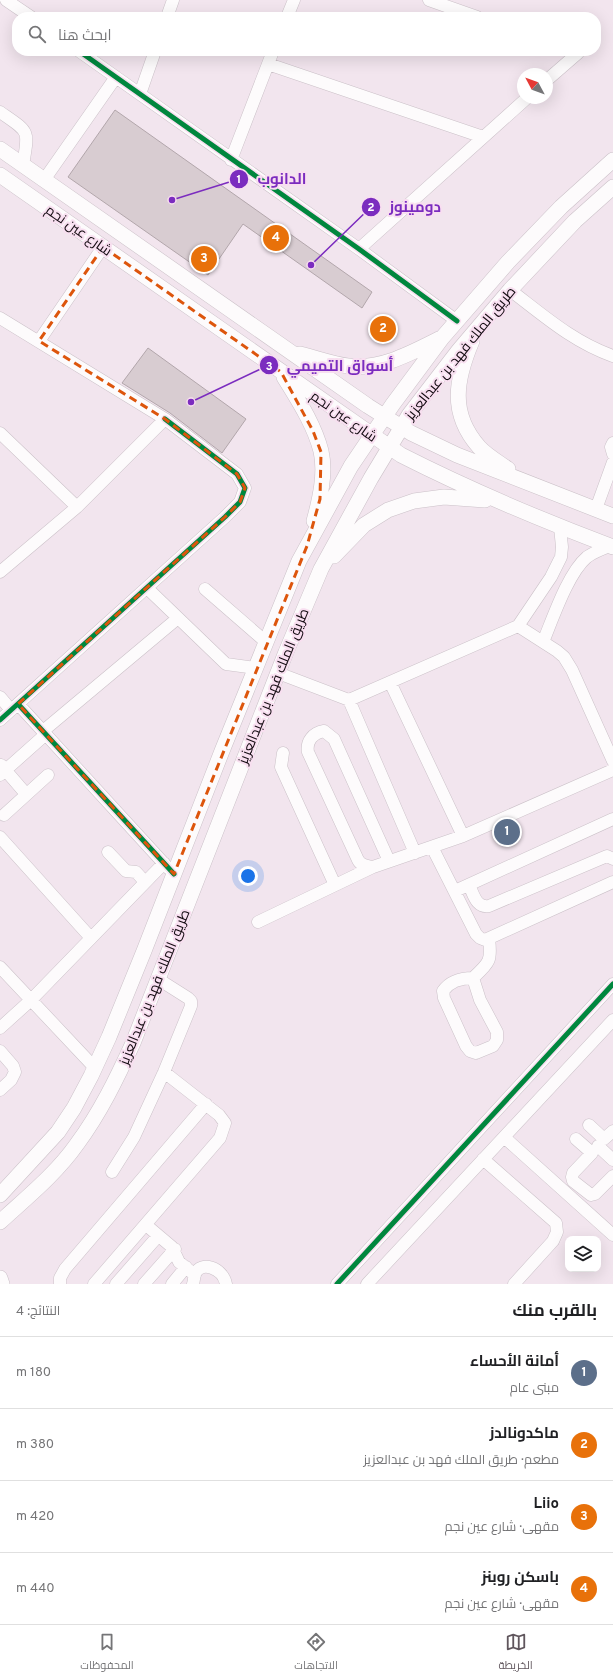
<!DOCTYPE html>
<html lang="ar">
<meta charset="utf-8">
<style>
:root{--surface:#fff;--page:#f2f2f2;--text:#202124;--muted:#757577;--line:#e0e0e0;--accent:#60565d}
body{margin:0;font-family:Overpass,Cairo,sans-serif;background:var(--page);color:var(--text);direction:rtl}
.controls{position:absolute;right:12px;bottom:12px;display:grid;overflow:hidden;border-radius:8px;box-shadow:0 4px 16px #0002}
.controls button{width:36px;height:36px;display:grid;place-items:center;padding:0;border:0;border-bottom:1px solid var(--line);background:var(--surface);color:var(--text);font:20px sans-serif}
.compass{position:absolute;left:517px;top:68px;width:36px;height:36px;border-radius:50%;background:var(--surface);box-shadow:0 4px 16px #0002;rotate:311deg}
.you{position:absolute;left:248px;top:876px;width:14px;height:14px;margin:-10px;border:3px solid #fff;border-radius:50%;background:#1a73e8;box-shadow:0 0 0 6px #1a73e833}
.badge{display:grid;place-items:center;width:26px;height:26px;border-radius:50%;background:var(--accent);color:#fff;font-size:13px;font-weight:700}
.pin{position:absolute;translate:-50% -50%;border:2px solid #fff;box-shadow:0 1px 4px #0006}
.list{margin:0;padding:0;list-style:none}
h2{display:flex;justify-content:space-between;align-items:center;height:52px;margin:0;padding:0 16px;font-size:17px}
h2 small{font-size:13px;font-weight:400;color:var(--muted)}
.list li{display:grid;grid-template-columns:26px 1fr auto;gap:12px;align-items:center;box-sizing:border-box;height:72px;padding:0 16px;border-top:1px solid var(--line)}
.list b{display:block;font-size:15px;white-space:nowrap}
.list p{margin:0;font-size:13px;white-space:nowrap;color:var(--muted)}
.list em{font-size:13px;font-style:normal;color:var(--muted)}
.icon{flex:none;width:22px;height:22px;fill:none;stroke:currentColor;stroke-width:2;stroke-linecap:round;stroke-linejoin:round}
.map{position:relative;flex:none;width:613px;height:1284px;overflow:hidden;direction:ltr}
.search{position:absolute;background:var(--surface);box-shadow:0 4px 16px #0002;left:12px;right:12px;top:12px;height:44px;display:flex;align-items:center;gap:10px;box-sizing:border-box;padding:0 14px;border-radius:16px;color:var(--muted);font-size:15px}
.sheet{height:340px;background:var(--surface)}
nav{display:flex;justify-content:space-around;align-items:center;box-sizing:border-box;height:56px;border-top:1px solid var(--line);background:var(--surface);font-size:11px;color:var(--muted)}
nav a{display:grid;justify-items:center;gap:2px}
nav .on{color:var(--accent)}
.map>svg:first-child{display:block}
.building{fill:#d8ccd1;stroke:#b2a6ab}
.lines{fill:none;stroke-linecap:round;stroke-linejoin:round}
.minor-casing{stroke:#cbc1c8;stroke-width:13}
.major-casing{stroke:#cbc1c8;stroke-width:16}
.minor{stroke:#fdfbfc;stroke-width:12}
.major{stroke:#fdfbfc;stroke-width:15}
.cycleway-casing{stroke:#f8dff0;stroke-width:8}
.cycleway{stroke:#00873e;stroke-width:5}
.marked{fill:none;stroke:#dd550c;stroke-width:3;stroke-dasharray:8 5;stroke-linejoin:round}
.labels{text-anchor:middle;stroke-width:4;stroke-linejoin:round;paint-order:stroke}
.street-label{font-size:14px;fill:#11090f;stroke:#f8dff0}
.leader{fill:none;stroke:#7b2cbf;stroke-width:1.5}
.callout-dot{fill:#7b2cbf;stroke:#f8dff0;stroke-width:1.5}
.mark-label{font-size:12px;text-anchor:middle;font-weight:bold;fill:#fff}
.callout-label{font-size:15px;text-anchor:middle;font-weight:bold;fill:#7b2cbf;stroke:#f8dff0;stroke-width:4;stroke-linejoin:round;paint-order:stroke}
</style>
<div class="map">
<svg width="613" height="1284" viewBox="0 0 613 1284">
<rect width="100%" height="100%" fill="#f2e5ee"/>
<path class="building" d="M115,110L372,292L362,308L243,224L208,275L68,177Z
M148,348L246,419L222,453L170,413L122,383Z"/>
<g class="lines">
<g class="minor-casing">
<path id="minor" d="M6,0L31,17
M429,0L477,17
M167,17L173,0
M287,17L294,0
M79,51L359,249L457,321
M268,64L483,137
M547,80L578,53L573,51
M140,94L155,51
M0,112C30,133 29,129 23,165
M231,160L273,51
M44,180L116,77
M359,249L527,98
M510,290C543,315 573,342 613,356
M0,318L165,419L77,507L0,572
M39,341L103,247
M0,433L77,507
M613,443L611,447L613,454
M596,509L613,462
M147,588L226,664L256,668
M205,589L266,642
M518,626L557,651L564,657L572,670L613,761
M543,642C553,618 568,573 587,557C594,552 602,549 610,546
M278,673L349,700L518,626L551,577L561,557L562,547L560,527
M390,682L463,836
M0,697L11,710
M349,700L415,853
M18,704L168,868
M0,720L225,517L240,502L245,488L237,474L165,419
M43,731L178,618
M283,753L281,767L335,885
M1,765L26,794
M0,775L46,734
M4,815L48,775
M0,837L91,938
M432,847L476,934L480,938L485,940L613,882
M108,852L126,871L136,872L145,882
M389,861L334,739L324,731C313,733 306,741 308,752L358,860C361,866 367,866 373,867L463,836L613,770
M469,885C474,895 476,908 489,906L607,856L613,859
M455,891L613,819
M258,922L373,867
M0,967L95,1068
M473,978L480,1000L497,1032V1040L493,1046L476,1053L470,1051L466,1046L444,998L443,991C450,981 461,978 473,978C489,963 492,961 489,939
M0,1028L31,1000L164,863
M0,1051L13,1066L15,1072L11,1080L0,1090
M589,1125L604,1139L613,1131
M504,1137L613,1235
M576,1139L592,1153L573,1173L572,1177L573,1181L591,1195L595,1194L613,1176
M598,1146L613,1160
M483,1159L556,1223L557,1232L553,1241L514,1284
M112,1172L134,1137L164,1072L191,1006V1001L188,998L158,979
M146,1225L172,1247L179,1262L195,1275
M60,1284V1278L65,1269L206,1104
M94,1284L220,1138L225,1123L219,1115L164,1072
M116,1284L158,1236
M144,1284L175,1249
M172,1284L186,1267
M193,1284C194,1281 194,1277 195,1274C201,1260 223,1268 226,1284
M337,1284L613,984
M367,1284L613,1020"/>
</g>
<g class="major-casing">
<path id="major" d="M0,149L368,406L411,433L457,455L613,516
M0,175L401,455C470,490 541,520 613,547
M472,341C456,379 449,413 479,447C486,455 498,462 508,469
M300,354C316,358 332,364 348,366C381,370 411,353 439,339
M284,377C298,400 314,424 321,451C326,473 320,499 314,521
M334,556L364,525L388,510L414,501L444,497L485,500
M0,1195L58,1132L74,1108L91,1076L109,1037L144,951L222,751L299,561L351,466L393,404L442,338L508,262L561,207L613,160
M0,1222C26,1198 56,1174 77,1144C100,1113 117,1078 133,1043L286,652L321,569L371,478L409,415L459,350L510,290L575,221L613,187
M0,1278L2,1284"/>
</g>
<use href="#minor" class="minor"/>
<use href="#major" class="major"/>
<g class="cycleway-casing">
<path id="cycleway" d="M79,51L359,249L457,321
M18,704L174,874
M0,720L225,517L240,502L245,488L237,474L165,419
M337,1284L613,984"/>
</g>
<use href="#cycleway" class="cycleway"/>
</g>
<path class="marked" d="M103,247L281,372L313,431L321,452L320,499L307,546L174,874L18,704L225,517L240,502L245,488L237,474L165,419L39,341Z"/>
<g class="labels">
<g class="street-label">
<text transform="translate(79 230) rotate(35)" y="5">شارع عين نجم</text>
<text transform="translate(460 353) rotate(-51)" y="5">طريق الملك فهد بن عبدالعزيز</text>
<text transform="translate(344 416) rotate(35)" y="5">شارع عين نجم</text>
<text transform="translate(273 686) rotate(-68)" y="5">طريق الملك فهد بن عبدالعزيز</text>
<text transform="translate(154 987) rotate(-68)" y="5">طريق الملك فهد بن عبدالعزيز</text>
</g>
</g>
<path class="leader" d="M172 200L239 179M311 265L371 207M191 402L269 365"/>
<g class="callout-dot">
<circle cx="172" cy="200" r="4"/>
<circle cx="311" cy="265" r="4"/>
<circle cx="191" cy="402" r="4"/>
<circle cx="239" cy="179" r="10"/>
<circle cx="371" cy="207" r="10"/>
<circle cx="269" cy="365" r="10"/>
</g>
<g class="mark-label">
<text x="239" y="183">1</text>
<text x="371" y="211">2</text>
<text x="269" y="370">3</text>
</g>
<g class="callout-label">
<text x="282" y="184">الدانوب</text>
<text x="415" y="212">دومينوز</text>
<text x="340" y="371">أسواق التميمي</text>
</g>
</svg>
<div class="controls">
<button><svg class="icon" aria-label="layers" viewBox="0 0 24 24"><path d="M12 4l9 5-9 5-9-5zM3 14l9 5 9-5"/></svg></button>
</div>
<svg class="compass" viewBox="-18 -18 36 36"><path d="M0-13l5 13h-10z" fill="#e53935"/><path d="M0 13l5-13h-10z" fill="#757577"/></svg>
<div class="you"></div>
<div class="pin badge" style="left:507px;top:832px;background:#5c6f8a">1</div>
<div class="pin badge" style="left:383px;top:329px;background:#e8710a">2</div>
<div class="pin badge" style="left:204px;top:259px;background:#e8710a">3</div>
<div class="pin badge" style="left:276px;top:238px;background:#e8710a">4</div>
<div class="search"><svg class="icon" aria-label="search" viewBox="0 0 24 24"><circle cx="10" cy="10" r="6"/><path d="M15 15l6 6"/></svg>ابحث هنا</div>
</div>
<section class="sheet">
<h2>بالقرب منك<small>النتائج: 4</small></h2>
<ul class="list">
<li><span class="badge" style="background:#5c6f8a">1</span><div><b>أمانة الأحساء</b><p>مبنى عام</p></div><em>180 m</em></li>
<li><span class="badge" style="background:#e8710a">2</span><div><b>ماكدونالدز</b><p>مطعم · طريق الملك فهد بن عبدالعزيز</p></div><em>380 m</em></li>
<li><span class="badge" style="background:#e8710a">3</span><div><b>Liio</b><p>مقهى · شارع عين نجم</p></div><em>420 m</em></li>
<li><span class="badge" style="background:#e8710a">4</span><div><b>باسكن روبنز</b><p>مقهى · شارع عين نجم</p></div><em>440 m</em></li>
</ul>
</section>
<nav>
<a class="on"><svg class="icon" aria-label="map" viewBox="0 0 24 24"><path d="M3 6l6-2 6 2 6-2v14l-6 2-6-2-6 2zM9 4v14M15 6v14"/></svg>الخريطة</a>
<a><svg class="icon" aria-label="directions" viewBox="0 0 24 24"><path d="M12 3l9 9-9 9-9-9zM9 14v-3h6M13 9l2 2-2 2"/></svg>الاتجاهات</a>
<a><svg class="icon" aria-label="saved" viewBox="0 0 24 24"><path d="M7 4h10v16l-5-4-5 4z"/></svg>المحفوظات</a>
</nav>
